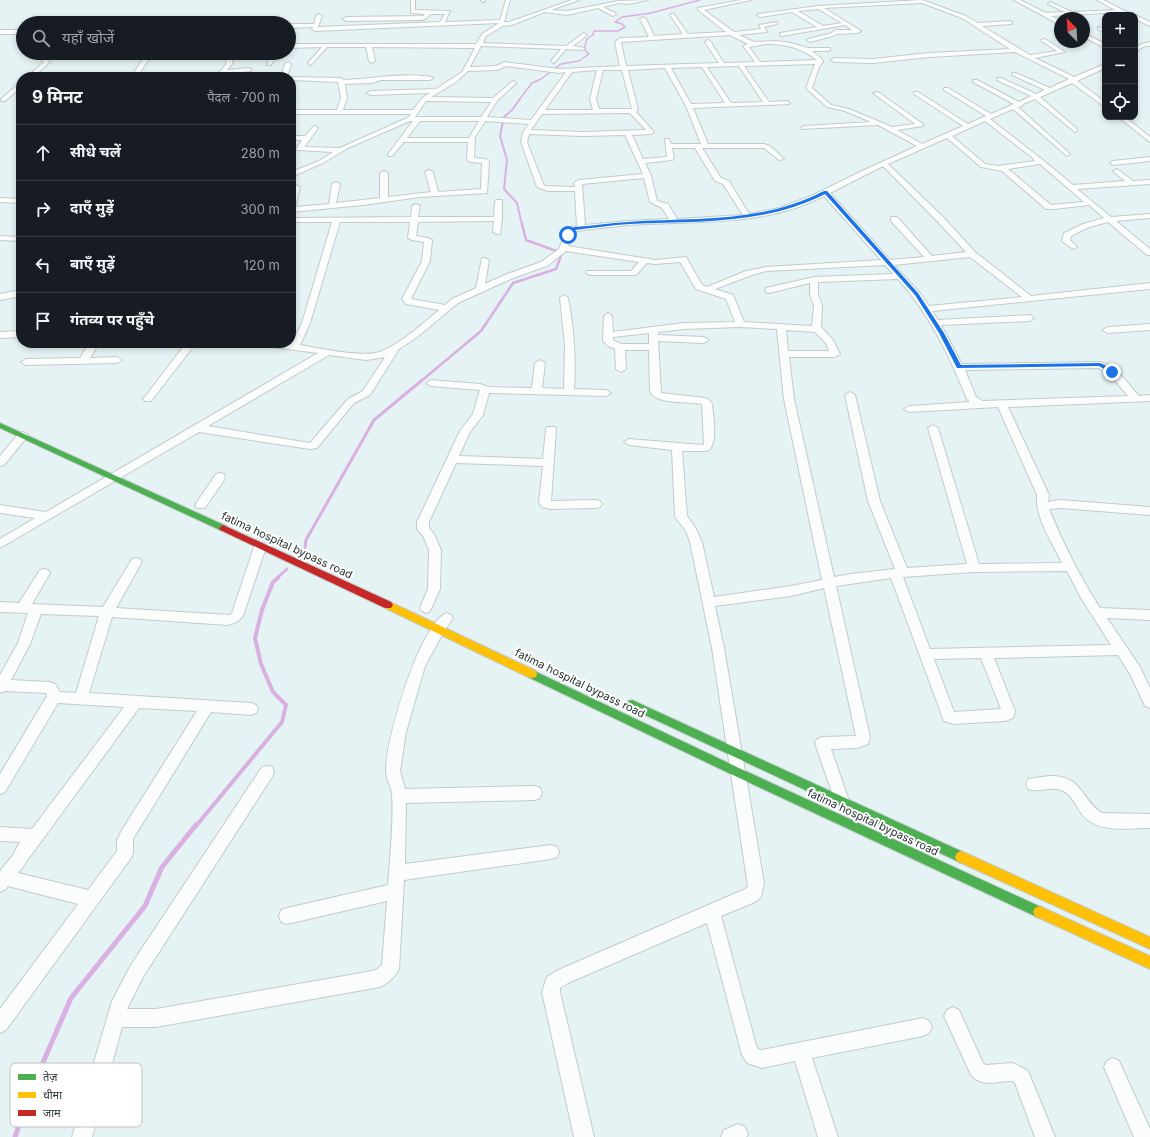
<!DOCTYPE html>
<html lang="hi">
<meta charset="utf-8">
<style>
:root{--surface:#171b24;--page:#20242c;--text:#f1f3f6;--muted:#9ea1a6;--line:#363941}
body{margin:0;font-family:Inter,"Noto Sans Devanagari",sans-serif;background:var(--page);color:var(--text)}
.controls{position:absolute;right:12px;top:12px;display:grid;overflow:hidden;border-radius:8px;box-shadow:0 2px 6px #0003}
.controls button{width:36px;height:36px;display:grid;place-items:center;padding:0;border:0;border-bottom:1px solid var(--line);background:var(--surface);color:var(--text);font:20px sans-serif}
.compass{position:absolute;left:1054px;top:12px;width:36px;height:36px;border-radius:50%;background:var(--surface);box-shadow:0 2px 6px #0003;rotate:336deg}
.stop{position:absolute;width:12px;height:12px;margin:-9px;border:3px solid #1a73e8;border-radius:50%;background:#fff}
.stop.end{background:#1a73e8;border-color:#fff;box-shadow:0 1px 4px #0008}
.list{margin:0;padding:0;list-style:none}
h2{display:flex;justify-content:space-between;align-items:center;height:52px;margin:0;padding:0 16px;font-size:17px}
h2 small{font-size:13px;font-weight:400;color:var(--muted)}
.list li{display:grid;grid-template-columns:26px 1fr auto;gap:12px;align-items:center;box-sizing:border-box;height:56px;padding:0 16px;border-top:1px solid var(--line)}
.list b{display:block;font-size:15px;white-space:nowrap}
.list em{font-size:13px;font-style:normal;color:var(--muted)}
.icon{flex:none;width:22px;height:22px;fill:none;stroke:currentColor;stroke-width:2;stroke-linecap:round;stroke-linejoin:round}
.map{position:relative;flex:none;width:1150px;height:1137px;overflow:hidden}
.search{position:absolute;background:var(--surface);box-shadow:0 2px 6px #0003;left:16px;top:16px;width:280px;height:44px;display:flex;align-items:center;gap:10px;box-sizing:border-box;padding:0 14px;border-radius:22px;color:var(--muted);font-size:15px}
.panel{position:absolute;background:var(--surface);box-shadow:0 2px 6px #0003;left:16px;top:72px;width:280px;height:276px;border-radius:16px}
.map>svg:first-child{display:block}
.lines{fill:none;stroke-linecap:round;stroke-linejoin:round}
.stream-far5{stroke:#d8b1e2;stroke-width:1.5}
.stream-far4{stroke:#d8b1e2;stroke-width:2}
.stream-far3{stroke:#d8b1e2;stroke-width:2.5}
.stream-far2{stroke:#d8b1e2;stroke-width:3}
.stream-far1{stroke:#d8b1e2;stroke-width:4}
.stream{stroke:#d8b1e2;stroke-width:5}
.street-casing{stroke:#c1cbcc;stroke-width:2}
.fast-casing{stroke:#c1cbcc;stroke-width:2}
.slow-casing{stroke:#c1cbcc;stroke-width:2}
.jam-casing{stroke:#c1cbcc;stroke-width:2}
.street{fill:#fbfdfd;fill-rule:evenodd}
.fast{fill:#4caf50;fill-rule:evenodd}
.slow{fill:#ffc107;fill-rule:evenodd}
.jam{fill:#c62828;fill-rule:evenodd}
.route{fill:#1a73e8}
.labels{text-anchor:middle;stroke-width:4;stroke-linejoin:round;paint-order:stroke}
.street-label{font-size:11px;fill:#2a3434;stroke:#fff}
.key{fill:#fff;stroke:#bfc2c2;stroke-width:1}
.key-label{font-size:11px;fill:#2a3434}
</style>
<div class="map">
<svg width="1150" height="1137" viewBox="0 0 1150 1137">
<rect width="100%" height="100%" fill="#e6f3f4"/>
<g class="lines">
<path class="stream-far5" d="M519,100L532,83L541,79L561,64L579,61L589,54L584,49L587,39L593,35L594,31H618L625,27L622,24L615,22L622,17L651,13L700,0"/>
<path class="stream-far4" d="M520,99L512,110L504,117L500,136L507,160L504,189L517,203L522,225"/>
<path class="stream-far3" d="M420,382L481,331L513,283L556,269L562,253L526,240L522,224"/>
<path class="stream-far2" d="M305,548L306,540L374,420L421,381
M276,579L287,569"/>
<path class="stream-far1" d="M196,826L282,722L286,705L273,692L261,664L255,638L262,610L273,582L278,578"/>
<path class="stream" d="M15,1137L31,1090L71,998L145,906L162,867L196,825"/>
<g class="street-casing">
<path id="street" d="M411,0H415V10L450,11L445,22L500,20L506,0H510L504,22H509L572,0H579L551,10L567,11L619,1L648,0L628,4L619,3L603,7L615,13L616,14L613,16L598,8L567,15L545,12L512,25L503,26L486,36L483,43L566,46L584,33L587,35L586,36L573,46L585,48L582,50L566,49L554,63L551,61L561,49L481,46L470,67L496,66L505,62L559,69L620,66L615,42L620,38L649,37L640,19L643,17L646,19L654,36L683,34L670,15L673,13L688,34L726,32L698,10V8L741,0H751L704,10L734,32L761,29L759,25L777,22V24L764,27L767,32L739,35L754,42L776,41L791,43L808,48H830V50L828,51H812L822,59L823,62L819,67L812,88L831,105L849,109L892,127L915,124L873,93L878,92L923,124V126L897,130L922,144L963,126L914,94V92H918L968,124L986,116L944,90V88H948L991,114L1014,104L973,82V80H977L1019,102L1031,96L997,80V78H1001L1036,94L1045,90L1012,75V73H1016L1050,88L1069,79L1015,52L929,57L873,63L834,62L831,60L834,58L873,59L929,53L1010,49L962,18L922,3L824,8L861,31L858,33L837,34L833,36L810,42L807,40L808,39L829,34L836,30H852L845,25L782,36L780,35V33L817,27L792,12L760,17L757,15L758,14L818,6L922,0L966,16L978,23L1010,21L1012,22V24L982,26L1030,55L1057,51L1040,40L1045,39L1065,52L1035,58L1074,77L1105,64V68L1077,81L1105,102V107L1072,83L1040,97L1077,129V131L1075,132L1035,99L1023,104L1022,106L1018,107L1069,153L1070,154L1067,156L1013,109L990,119L1044,161L1073,185L1125,181L1113,171L1117,169L1133,181L1150,180V184L1077,189L1111,217L1150,214V218L1116,221L1150,249V255H1147L1108,222L1089,227L1071,236L1070,240L1077,247L1073,249L1062,241L1064,233L1083,224L1104,218L1089,205L1054,209H1046L1002,171L981,167L947,138L888,164L943,217L975,252L1031,296L1150,283V289L932,311L938,320L1030,315L1034,318L1030,321L941,325L962,364L1100,362C1117,366 1127,383 1139,396L1150,395V401L1008,407L1049,495L1048,502L1060,500L1150,507V515L1060,508L1049,509C1063,543 1080,577 1100,608L1150,610V620L1107,618L1140,667L1150,688V708L1145,706L1130,674L1118,655L994,658L1015,711L1013,718L1005,721L954,724L944,721L891,578L836,586L870,737L868,744L857,748L831,749L849,801L847,806L842,808L837,806L835,801L815,743L817,739L822,737L856,736L824,588L791,596L715,606L724,648L764,883L761,897L755,902L721,916L756,1045L758,1049L762,1050L923,1018L929,1021L932,1027L929,1033L923,1036L812,1058L838,1137H818L795,1061L762,1068L747,1063L742,1055L707,923L568,983L560,988V992L594,1137H574L542,992L547,977L556,971L743,890L748,887L712,648L690,542L686,531L675,517L672,450L629,445L624,442L629,439L703,445L704,444L702,404C688,401 658,405 650,392L649,350H625L626,369L621,372L616,369L615,349L608,346L603,341L604,316L608,313L612,316L613,332L684,323L735,322L726,299L696,289L680,262L655,264L647,263L636,275H590L586,273L587,271H631L639,262L566,251L547,266L513,278L458,303L416,338L399,349L370,395L354,403L317,448L310,449L199,432L0,548V539L35,518L0,513V505L46,512L318,353L263,346L258,343L291,344L302,323L332,222H291V218L411,217L412,206L416,204L420,206L418,217H494L495,202L496,200H502V219L500,234H497L493,232L494,221L418,222L416,236L428,238L432,240L430,261L411,299L445,305L452,299L476,288L482,258H485L489,260L485,284L507,274L541,262L559,249L565,233L571,227L577,226L575,191H548L537,187L521,142L523,132L529,124L485,121L475,137L474,158L486,159L489,161L487,193L420,197L363,205L291,212V183L300,187L295,207L329,204L332,184L336,182L340,184L336,203L380,198V173L384,171L388,173V197L431,192L425,172L429,170L433,172L438,192L481,189L482,163L470,162L467,160L468,142H404L392,156H388V154L413,121H410L348,148L323,163L291,177V172L319,161L333,152L297,150L296,149L302,140H291V136H305L313,127L315,126L318,128L304,147L340,148L409,117L411,114H291V110H337L341,98L338,82L291,80V77H289L341,78L344,80C373,79 403,72 432,77L433,78L430,80H381L372,83L345,84L347,98L343,110H413L422,98L430,93L370,95L367,93L370,91L436,89L462,72L475,48L372,47L375,61L372,63L369,61L366,47H327L311,65L308,63L322,47L289,48V44H476L482,34L499,23L315,31L312,29L313,27L289,28V24H314L316,16L319,14L322,16L318,27L440,22L445,14H430L427,18L422,20L346,21L343,19L346,17L423,16L425,14L411,13ZM818,9L842,23L823,26L798,11ZM730,35L748,44L743,46L755,62L724,63L710,41L708,40L705,42L719,63L626,66L621,42ZM767,44C787,44 801,48 817,60L760,62L749,47ZM815,64L806,88L807,89L827,107L845,111L871,122L804,126L802,127V129L878,125L917,146L860,172L811,196L779,208L749,214L729,181L721,178L702,148H764L779,160L784,159L770,146L764,144H708L693,108L789,104L790,103L787,101L769,102L744,66ZM506,66L559,73L566,72L531,120L487,117L497,101L515,84L516,83L513,81L493,98L431,97L456,82L468,71L497,70ZM739,66L763,102L731,103L707,67ZM702,67L725,103L691,104L671,68ZM665,68L686,106L701,144H671L669,139H665L667,157L643,159L632,135L651,134L654,132L636,112L638,110L628,70ZM597,70L590,99L593,110H545L572,72ZM603,70H622L632,109H599L596,99ZM426,101L491,102L481,117H415ZM630,113L646,130L583,132L531,130L542,114ZM420,121H479L469,138H407ZM985,121L1033,158L1035,161L998,166L985,164L952,136ZM529,134L583,136L625,135L643,174L579,180L574,183L575,187L544,186L527,142ZM672,148H695L715,181L723,184L743,215L677,219L668,204L657,201L651,176L645,163L672,160L674,158ZM1040,164L1084,202L1051,205L1008,169ZM883,166L937,221L966,252L932,256L897,217H891V221L924,257L890,260L830,193ZM644,178L650,202L662,208L669,219L628,221L585,225L582,184ZM824,196L881,260L766,267L746,271L707,287L702,285L686,257L655,260L568,246L572,236L576,231C593,229 611,227 628,225C695,220 762,228 824,196ZM340,222H410L408,238L412,240L424,242L422,261L402,299L406,304L439,310C422,324 403,342 382,351C366,359 319,348 300,345L310,323ZM970,257L1022,297L929,306L919,292L894,265ZM885,265L893,274L814,277L766,288L765,290L766,292L769,293L810,283V295L814,305L812,326L744,322L733,295L715,289L752,275L766,271ZM898,279C930,315 949,355 967,399L970,402L909,406L904,409L909,412L998,407L1037,495C1035,518 1052,542 1062,563L979,564L938,428L933,425L928,428L967,564L907,568L880,501L855,395L850,392L845,395L868,501L895,569L851,574L834,577L794,399L789,357H835L840,354L833,340L821,327L822,305L818,295V282ZM740,327L777,329L784,399L822,580L791,586L714,597L702,542L695,527L687,516L682,451H706C719,448 713,416 712,404L708,399L705,398L661,393L658,341L704,343L709,340L704,337L658,335V332L684,329ZM786,330L815,332L826,343L829,351H788ZM649,333V344H621L613,340V337ZM329,355L366,360L385,357L363,391L348,399L310,443L208,426ZM1099,368L1112,377L1128,396L983,401L976,397L965,370ZM1067,571L1081,598L1111,645L930,649L903,577L974,572ZM981,658L1001,709L954,712L934,659Z
M481,0H485V1L483,2Z
M1014,0H1020L1046,13L1065,12L1048,4L1050,2L1072,12L1115,10L1097,0H1103L1133,15H1126L1121,12L1051,16L1060,21V25Z
M1135,15L1150,22V26L1135,19Z
M1098,27L1105,29V33L1098,29Z
M0,30H23V34H0Z
M1084,33L1105,44V48L1084,37Z
M1150,42V46H1145L1135,52V48L1141,44Z
M39,53H45L42,56L50,62L33,77H27L44,62L36,56Z
M114,53H122L114,57H110V55Z
M147,53H153L137,77H131Z
M228,53H234L232,64L227,70L249,68L251,69V71L225,74L222,77H216L226,64Z
M271,53H277L271,65H267Z
M288,62L291,64L287,77H281L285,64Z
M21,82V87L5,101H1V99Z
M1118,117H1125L1150,137V142Z
M1150,157V161L1113,165L1110,163L1113,161Z
M0,198L21,199V203L0,202Z
M0,236L21,237V241L0,240Z
M21,290V296L0,300V294Z
M564,295L568,298C574,328 576,358 574,389L606,390L611,393L606,396L489,393L483,415L470,432L459,456L543,459L546,429L547,427H555L556,429L551,501L596,500L600,501L602,504L600,507L596,508L550,509L542,507L539,502L543,466L456,463L429,522V528L434,534L441,550L440,589L430,611L426,613L422,611L420,608L428,589L429,550L423,536L417,529V522L460,431L473,414L480,390L431,386L426,383L431,380L480,384L488,387L532,388L535,363L540,360L545,363L542,388L564,389L565,345L560,298Z
M1150,324V330L1108,333L1103,330L1108,327Z
M21,331V337L0,338V332Z
M89,343H99L90,358L117,357L122,360L117,363L26,365L21,362L26,359L80,358Z
M186,343H196L151,401H145L143,399L145,397Z
M23,432L28,435L27,437L4,465L0,466V456L19,433Z
M220,473L224,474L225,477L224,480L205,508H197L195,505L197,502L216,474Z
M260,543L264,544L266,547L243,616L237,622L228,625L112,617L89,693L251,703L256,705L258,709L256,713L251,715L211,712L133,839V853L131,858L6,1030L0,1033V1009L78,904L8,886L6,889L0,892V871L13,855L20,842L0,841V827L32,829L124,707L58,703L5,792L0,794V774L47,696L46,693L5,691L0,693V675L18,643L28,613L0,612V602L19,603L40,570L44,569L48,570L50,573L32,604L103,607L132,559L136,558L140,559L142,562L116,608L230,615L232,613L254,547L256,544ZM41,614L99,616L76,693L60,692L55,684L50,682L11,680L30,644ZM139,708L197,711L122,830L117,840V851L88,890L18,873Z
M447,613L451,615L453,618L443,633L425,666L406,732L400,771L405,789L535,786L540,788L542,793L540,798L535,800L406,803L405,864L551,845L557,847L559,852L557,857L551,859L404,880L399,969C395,977 388,983 380,987L156,1027H122L92,1137H72L112,1001L131,965L262,767L267,766L272,767L274,772L272,777L143,977L127,1009H156L350,975L376,970L382,965L387,901L287,924L281,922L279,916L281,910L287,908L388,885C390,855 394,824 392,794C391,786 386,778 386,771C385,742 420,622 447,613Z
M1049,776C1083,775 1080,799 1102,813L1150,814V828C1127,828 1096,834 1081,813C1076,806 1071,793 1061,790C1050,786 1039,793 1028,789L1026,784L1028,779Z
M953,1007L959,1010L983,1063L986,1065L1013,1063L1028,1071L1055,1137H1035L1015,1083L1013,1081C997,1080 984,1089 971,1075L944,1016L947,1010Z
M1113,1058L1119,1061L1150,1129V1137H1134L1104,1067L1107,1061Z
M738,1124L745,1127L748,1134L746,1137H721L724,1130Z"/>
</g>
<g class="fast-casing">
<path id="fast" d="M0,423L226,526L227,528L223,531L220,530L0,428Z
M532,670L741,769L1043,908L1045,912L1043,916L1039,918L1035,916L733,775L528,677L527,674L528,671Z
M632,700L965,853L967,857L965,861L961,863L957,861L628,707L627,704L628,701Z"/>
</g>
<g class="slow-casing">
<path id="slow" d="M388,601L536,671L537,674L536,677L532,678L528,677L385,608L383,605L385,602Z
M961,851L1150,937V949L957,861L955,857L957,853Z
M1039,906L1150,956V969L1035,916L1033,912L1035,908Z"/>
</g>
<g class="jam-casing">
<path id="jam" d="M223,525L391,602L393,605L391,608H385L220,530L219,528Z"/>
</g>
<use href="#street" class="street"/>
<use href="#fast" class="fast"/>
<use href="#slow" class="slow"/>
<use href="#jam" class="jam"/>
</g>
<path class="route" d="M824,191H827L918,293L944,333L961,365L1100,363L1107,366L1115,372L1111,373L1099,366L957,368L939,333L915,295L825,194C765,225 696,221 630,224C612,225 593,228 575,230L570,236L566,235L574,227C592,226 610,223 628,222C697,217 760,224 824,191Z"/>
<g class="labels">
<g class="street-label">
<text transform="translate(287 545) rotate(25)" y="4">fatima hospital bypass road</text>
<text transform="translate(580 683) rotate(26)" y="4">fatima hospital bypass road</text>
<text transform="translate(873 822) rotate(25)" y="4">fatima hospital bypass road</text>
</g>
</g>
<rect x="10" y="1063" width="132" height="64" rx="6" class="key"/>
<rect x="18" y="1074" width="18" height="6" fill="#4caf50"/>
<rect x="18" y="1092" width="18" height="6" fill="#ffc107"/>
<rect x="18" y="1110" width="18" height="6" fill="#c62828"/>
<g class="key-label">
<text x="43" y="1081">तेज़</text>
<text x="43" y="1099">धीमा</text>
<text x="43" y="1117">जाम</text>
</g>
</svg>
<div class="controls">
<button>+</button>
<button>−</button>
<button><svg class="icon" aria-label="locate" viewBox="0 0 24 24"><circle cx="12" cy="12" r="6"/><path d="M12 2v4M12 18v4M2 12h4M18 12h4"/></svg></button>
</div>
<svg class="compass" viewBox="-18 -18 36 36"><path d="M0-13l5 13h-10z" fill="#e53935"/><path d="M0 13l5-13h-10z" fill="#9ea1a6"/></svg>
<div class="stop" style="left:568px;top:235px"></div>
<div class="stop end" style="left:1112px;top:372px"></div>
<div class="search"><svg class="icon" aria-label="search" viewBox="0 0 24 24"><circle cx="10" cy="10" r="6"/><path d="M15 15l6 6"/></svg>यहाँ खोजें</div>
<section class="panel">
<h2>9 मिनट<small>पैदल · 700 m</small></h2>
<ul class="list">
<li><svg class="icon" aria-label="ahead" viewBox="0 0 24 24"><path d="M12 20V5M6 11l6-6 6 6"/></svg><div><b>सीधे चलें</b></div><em>280 m</em></li>
<li><svg class="icon" aria-label="right" viewBox="0 0 24 24"><path d="M7 20v-9h11M14 6l5 5-5 5"/></svg><div><b>दाएँ मुड़ें</b></div><em>300 m</em></li>
<li><svg class="icon" aria-label="left" viewBox="0 0 24 24"><path d="M17 20v-9H6M10 6l-5 5 5 5"/></svg><div><b>बाएँ मुड़ें</b></div><em>120 m</em></li>
<li><svg class="icon" aria-label="arrive" viewBox="0 0 24 24"><path d="M6 21V4h12l-3 4 3 4H6"/></svg><div><b>गंतव्य पर पहुँचे</b></div></li>
</ul>
</section>
</div>
